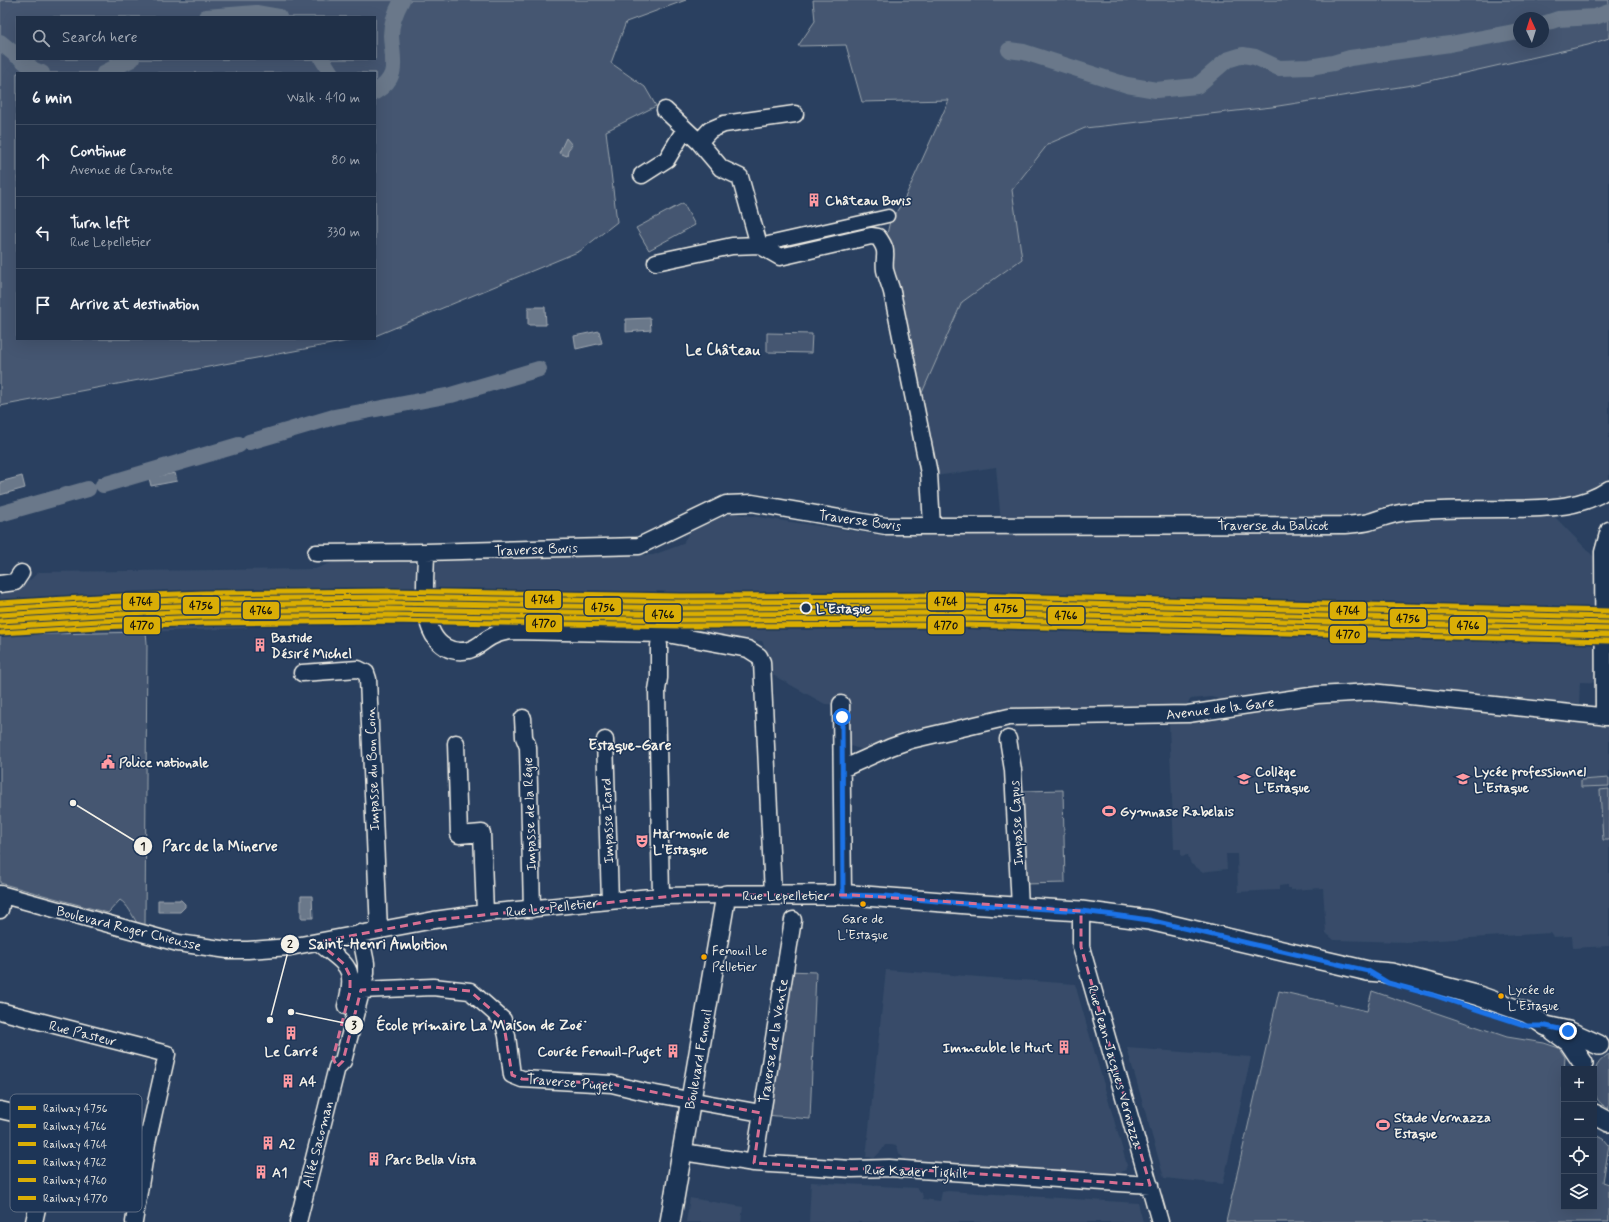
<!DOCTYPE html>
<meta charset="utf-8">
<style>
:root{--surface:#203048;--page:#28384f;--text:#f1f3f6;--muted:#a2a9b4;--line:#3d4b60}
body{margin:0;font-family:Mynerve,sans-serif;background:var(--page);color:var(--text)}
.controls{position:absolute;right:12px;bottom:12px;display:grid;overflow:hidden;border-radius:0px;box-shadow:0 4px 16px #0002}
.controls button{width:36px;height:36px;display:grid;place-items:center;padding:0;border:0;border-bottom:1px solid var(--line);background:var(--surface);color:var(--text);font:20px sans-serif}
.compass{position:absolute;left:1513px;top:12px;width:36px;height:36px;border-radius:50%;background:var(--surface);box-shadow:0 4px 16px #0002;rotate:356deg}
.stop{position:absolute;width:12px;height:12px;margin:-9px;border:3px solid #1a73e8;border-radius:50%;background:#fff}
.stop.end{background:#1a73e8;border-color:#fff;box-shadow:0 1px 4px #0008}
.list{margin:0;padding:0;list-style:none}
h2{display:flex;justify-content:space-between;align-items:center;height:52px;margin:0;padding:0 16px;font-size:17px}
h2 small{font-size:13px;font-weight:400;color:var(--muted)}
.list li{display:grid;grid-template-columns:26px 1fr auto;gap:12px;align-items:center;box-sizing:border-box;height:72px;padding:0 16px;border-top:1px solid var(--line)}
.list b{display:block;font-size:15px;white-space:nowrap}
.list p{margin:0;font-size:13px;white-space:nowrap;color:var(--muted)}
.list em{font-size:13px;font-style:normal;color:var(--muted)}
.icon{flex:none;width:22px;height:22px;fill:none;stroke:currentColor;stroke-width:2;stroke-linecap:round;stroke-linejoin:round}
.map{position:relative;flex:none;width:1609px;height:1222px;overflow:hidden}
.search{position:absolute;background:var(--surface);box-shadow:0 4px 16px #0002;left:16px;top:16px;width:360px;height:44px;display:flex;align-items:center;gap:10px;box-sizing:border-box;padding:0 14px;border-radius:0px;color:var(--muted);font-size:15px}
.panel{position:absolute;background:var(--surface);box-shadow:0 4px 16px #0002;left:16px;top:72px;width:360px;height:268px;border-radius:0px}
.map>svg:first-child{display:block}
.built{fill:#374c69}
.green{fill:#445771;stroke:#9ca4ac;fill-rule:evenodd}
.water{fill:#6a788a;stroke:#a1a8b0}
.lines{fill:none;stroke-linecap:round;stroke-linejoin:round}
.canal{stroke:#6a788a;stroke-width:16}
.pedestrian-casing{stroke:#f4f1e8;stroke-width:15}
.minor-casing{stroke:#f4f1e8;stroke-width:19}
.tertiary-casing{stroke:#f4f1e8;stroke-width:22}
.pedestrian{stroke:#1d3557;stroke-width:12}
.minor{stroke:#1d3557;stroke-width:16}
.tertiary{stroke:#1d3557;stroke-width:19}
.rail-1-casing{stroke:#1d3557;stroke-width:8}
.rail-2-casing{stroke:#1d3557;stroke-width:8}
.rail-3-casing{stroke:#1d3557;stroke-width:8}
.rail-4-casing{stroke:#1d3557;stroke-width:8}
.rail-5-casing{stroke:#1d3557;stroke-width:8}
.rail-6-casing{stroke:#1d3557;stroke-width:8}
.rail-1{stroke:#daae06;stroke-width:5}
.rail-2{stroke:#daae06;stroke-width:5}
.rail-3{stroke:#daae06;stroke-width:5}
.rail-4{stroke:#daae06;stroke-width:5}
.rail-5{stroke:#daae06;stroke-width:5}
.rail-6{stroke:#daae06;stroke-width:5}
.route{stroke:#1a73e8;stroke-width:5}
.marked{fill:none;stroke:#d66f93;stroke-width:3;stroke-dasharray:8 5;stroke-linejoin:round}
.stop-dot{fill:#1d3557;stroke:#f4f1e8;stroke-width:2}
.bus-dot{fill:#f7a600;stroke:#1d3557;stroke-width:1.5}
.labels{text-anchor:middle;stroke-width:3;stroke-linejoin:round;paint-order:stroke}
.bus-label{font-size:13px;fill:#f4f1e8;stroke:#1d3557;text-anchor:start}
.poi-label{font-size:14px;font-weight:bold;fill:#f4f1e8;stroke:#1d3557;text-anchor:start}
.street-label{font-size:14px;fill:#f4f1e8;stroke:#1d3557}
.stop-label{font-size:14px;font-weight:bold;fill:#f4f1e8;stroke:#1d3557;text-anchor:start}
.neighbourhood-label{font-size:15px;font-weight:bold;fill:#f4f1e8;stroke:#1d3557}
.key{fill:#1d3557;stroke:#5e6d82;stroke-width:1}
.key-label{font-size:11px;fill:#f4f1e8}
.leader{fill:none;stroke:#f4f1e8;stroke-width:1.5}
.callout-dot{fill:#f4f1e8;stroke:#1d3557;stroke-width:1.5}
.mark-label{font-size:12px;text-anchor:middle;font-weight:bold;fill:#111}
.callout-label{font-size:15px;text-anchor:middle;font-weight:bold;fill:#f4f1e8;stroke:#1d3557;stroke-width:3;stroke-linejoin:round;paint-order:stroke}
.line-badge{stroke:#1d3557;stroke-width:1.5}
.pale-badge-label{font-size:11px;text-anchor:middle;font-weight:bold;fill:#111}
</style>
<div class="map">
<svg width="1609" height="1222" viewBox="0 0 1609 1222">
<rect width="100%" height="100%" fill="#2a4060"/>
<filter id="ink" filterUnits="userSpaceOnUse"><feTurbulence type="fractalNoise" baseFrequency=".025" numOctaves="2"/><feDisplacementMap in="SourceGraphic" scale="8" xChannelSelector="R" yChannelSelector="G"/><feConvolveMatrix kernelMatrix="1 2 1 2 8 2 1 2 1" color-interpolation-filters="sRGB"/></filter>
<g filter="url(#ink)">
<path class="built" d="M1609,38V494L1589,508L1554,516L1594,557H1609V683L1580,682L1579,704L1367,688L1232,704L1212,697L1191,699L1183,709L1017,712L868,751L850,746L849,705L825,704L771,674L770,660L762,641L734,640L678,628L418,622L308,620L307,616L248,618L247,628L146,632L0,635V588L23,586L39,572L315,569L347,557H409L418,567L433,572L437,562L446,558L653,555L683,544L689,532L730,513L886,536L1002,534L996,467L936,476L921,395L962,302L1022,259L1012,190L1048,144L1085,128L1272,107L1412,85L1588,45Z
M1371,700L1609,724V946L1573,948L1572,936L1553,937L1551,933L1407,942L1334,940L1326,933L1323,888L1291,890V888H1287V885L1279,886V890L1238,892L1237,854H1226L1227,869L1201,872L1199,869L1191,864L1188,855L1181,856V849H1174L1169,724L1216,720L1314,703Z
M886,970L1075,984L1127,1165L1125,1170L1117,1175L916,1161L904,1159L899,1153L897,1146L891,1145H885L882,1150L874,1158L866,1157Z
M1127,1048L1251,1057L1223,1184L1164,1178Z
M811,1182L916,1188L922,1193L923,1199L940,1201L942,1192L948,1191L1138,1203L1143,1222H809Z
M690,1198L743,1207L741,1222H686Z"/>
<path class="green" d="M0,0H686L626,22L611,63L645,87L656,106L606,131L617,222L580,251L375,336V73H17V339H358L0,406ZM17,17H375V59H17Z
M813,0H1609V38L1588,45L1412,85L1272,107L1085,128L1048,144L1012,190L1022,259L962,302L921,395H919L895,275L881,260L890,221L903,202L949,100L862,102L846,45L798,46L815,21ZM1519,18H1543V42H1519Z
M683,203L695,225L649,250L636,228Z
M767,333L812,334L811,353L767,352Z
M146,632L147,643L145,925L137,923C132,915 128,905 120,900L108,913L0,883V635Z
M1609,778V786L1581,787V780Z
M1609,789V840H1603L1600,790Z
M1063,790L1065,883L1025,884L1023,791Z
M787,971L816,972L810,1119L766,1115Z
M1279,991L1367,1011L1372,991L1507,1037L1544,1043L1559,1048L1565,1057L1563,1086L1564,1207H1594V1134L1604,1139L1609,1145L1603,1182L1609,1184V1222H1226Z
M1609,1054V1109C1595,1101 1594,1095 1594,1080C1594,1068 1598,1061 1609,1054Z"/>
<path class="water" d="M566,138L572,145L568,150L567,156L559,153Z
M528,307H545L546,325H528Z
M650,318L651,330L626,332V319Z
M599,331L602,343L576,349L574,336Z
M175,473L177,481L151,486L149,478Z
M22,476L25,488L0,495V482Z
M301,896H312L313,918H301Z
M158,900H181L185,904V907L180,912H158Z"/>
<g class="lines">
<path class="canal" d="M206,17L256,13L279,17
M1543,24L1558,19L1595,17L1609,12
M0,42L17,56
M1009,50L1024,52L1127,85L1156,90L1197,86L1227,60L1243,55L1255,57L1279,68L1310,67L1333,63L1350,58L1450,44L1519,31
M21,59L34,70L42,73
M322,59L331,73
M104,73L132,59
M375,92C401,77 392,60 391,35C391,23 396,11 402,0
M249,442L334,417L451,395L539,369
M103,485L239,445
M0,514L88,489"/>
<g class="pedestrian-casing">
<path id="pedestrian" d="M759,245L888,216"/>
</g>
<g class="minor-casing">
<path id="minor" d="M665,110L699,142L721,168L740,177L759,245
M699,142L710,130L724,124L795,114
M642,175L667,159L685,129
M656,262L732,246L759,245
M932,526L1345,525C1353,524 1361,524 1369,522C1382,518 1394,513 1407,512C1440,509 1473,509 1505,509C1541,508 1579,510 1609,489
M426,552C426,580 418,631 445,647C452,651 461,652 469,650C479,647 484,640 493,636C498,633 504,632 511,631L667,634L748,649L759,656L762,662L773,894
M316,553L426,552L639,546L726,504L752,503L886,526H932L929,473L892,292C890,285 887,278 885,270C883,255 890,253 878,237L871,236L780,257L759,245
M0,584L15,582L21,573
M659,645V678L657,690L661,896
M302,673L358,669L366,673L368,679L379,930
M841,704L843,895
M1604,717L1603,552L1609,530
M523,718L524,737L528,747L532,909
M1008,739L1013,770L1020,907
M605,740L610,901
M456,743L459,835L482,833L485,913
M842,769L891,747L911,740L1009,717L1188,714L1317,695L1371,692L1609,717
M0,894L178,943L228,950H248L290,947L434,920L485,913L661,896L726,895
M0,910L3,895
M1081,911V947L1160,1222
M318,942C347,966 357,966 346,1006
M361,990L433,987L470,991L503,1020L507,1036L512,1075L522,1079L612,1084L645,1092L761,1113
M0,1011L167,1054L147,1143L134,1222
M0,1110L147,1143
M683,1152L754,1163L852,1169L889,1168L1150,1185
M754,1163L793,920
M34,1222L56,1123
M298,1222L337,1067L343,1061L366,973V963L360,933"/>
</g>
<g class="tertiary-casing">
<path id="tertiary" d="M1554,1031L1569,1042L1583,1063
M1594,1114L1609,1122
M670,1222L726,895H852L968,904L1081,911L1149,920L1368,971L1391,973L1476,995L1527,1013L1546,1026L1568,1031L1599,1045"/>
</g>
<use href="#pedestrian" class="pedestrian"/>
<use href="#minor" class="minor"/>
<use href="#tertiary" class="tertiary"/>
<g class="rail-1-casing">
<path id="rail-1" d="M0,615L98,609L205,605L390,603L681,608L962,607L1609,623"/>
</g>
<g class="rail-2-casing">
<path id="rail-2" d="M0,621L98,615L205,611L390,609L681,614L962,613L1609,629"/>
</g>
<g class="rail-3-casing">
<path id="rail-3" d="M0,609L98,603L205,599L390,597L681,602L962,601L1609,617"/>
</g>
<g class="rail-4-casing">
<path id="rail-4" d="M1,627L99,621L205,617L390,615L681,620L962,619L1609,635"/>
</g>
<g class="rail-5-casing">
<path id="rail-5" d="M0,603L98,597L205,593L390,591L681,596L962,595L1609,611"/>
</g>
<g class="rail-6-casing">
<path id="rail-6" d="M1,633L99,627L205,623L390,621L681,626L962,625L1609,641"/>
</g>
<use href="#rail-1" class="rail-1"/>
<use href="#rail-2" class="rail-2"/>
<use href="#rail-3" class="rail-3"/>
<use href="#rail-4" class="rail-4"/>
<use href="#rail-5" class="rail-5"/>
<use href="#rail-6" class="rail-6"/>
</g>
</g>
<g class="lines" filter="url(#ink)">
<path class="route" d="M842,717L843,895L885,896L968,904L1081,911L1114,915L1149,920L1368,971L1388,983L1433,995L1527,1026H1546L1568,1031"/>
</g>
<path class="marked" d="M683,895H852L1081,911V947L1150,1185L889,1168L852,1169L754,1163L761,1113L612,1084L522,1079L512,1075L503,1020L470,991L433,987L361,990L343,1061L337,1067L333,1058L350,992V976L344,964L318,942L434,920Z"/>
<defs>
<g id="building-bare" transform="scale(1.08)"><path d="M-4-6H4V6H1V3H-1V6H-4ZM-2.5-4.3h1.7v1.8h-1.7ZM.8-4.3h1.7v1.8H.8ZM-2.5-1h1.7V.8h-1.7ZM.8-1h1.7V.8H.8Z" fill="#ff9aa2" stroke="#1d3557" stroke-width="2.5" paint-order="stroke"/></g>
<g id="civic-bare" transform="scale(1.08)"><path d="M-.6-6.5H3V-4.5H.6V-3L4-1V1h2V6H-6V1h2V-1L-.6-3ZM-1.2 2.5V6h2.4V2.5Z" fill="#ff9aa2" stroke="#1d3557" stroke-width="2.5" paint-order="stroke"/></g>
<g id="school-bare" transform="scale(1.08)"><path d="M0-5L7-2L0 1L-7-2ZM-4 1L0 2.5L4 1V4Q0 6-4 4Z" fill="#ff9aa2" stroke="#1d3557" stroke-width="2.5" paint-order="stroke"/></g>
<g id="stadium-bare" transform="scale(1.08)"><path d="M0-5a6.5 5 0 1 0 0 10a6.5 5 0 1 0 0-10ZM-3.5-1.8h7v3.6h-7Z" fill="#ff9aa2" stroke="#1d3557" stroke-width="2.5" paint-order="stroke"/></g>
<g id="theatre-bare" transform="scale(1.08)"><path d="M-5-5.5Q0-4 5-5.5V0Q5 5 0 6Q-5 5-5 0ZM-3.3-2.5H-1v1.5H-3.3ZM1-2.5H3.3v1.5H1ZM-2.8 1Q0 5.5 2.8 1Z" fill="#ff9aa2" stroke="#1d3557" stroke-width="2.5" paint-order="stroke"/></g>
</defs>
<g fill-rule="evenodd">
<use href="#building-bare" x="814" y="200"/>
<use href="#building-bare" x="260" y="645"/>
<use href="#civic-bare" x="108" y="762"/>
<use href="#school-bare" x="1244" y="779"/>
<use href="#school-bare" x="1463" y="779"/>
<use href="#stadium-bare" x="1109" y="811"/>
<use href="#theatre-bare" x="642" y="841"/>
<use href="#building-bare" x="291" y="1033"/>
<use href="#building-bare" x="1064" y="1047"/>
<use href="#building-bare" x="673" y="1051"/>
<use href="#building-bare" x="288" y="1081"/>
<use href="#stadium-bare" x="1383" y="1125"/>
<use href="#building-bare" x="268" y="1143"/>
<use href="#building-bare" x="374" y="1159"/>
<use href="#building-bare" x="261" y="1172"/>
</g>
<circle class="stop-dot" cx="806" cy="608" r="5.5"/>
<g class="bus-dot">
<circle cx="863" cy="904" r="3.5"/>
<circle cx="704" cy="957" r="3.5"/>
<circle cx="1501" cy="996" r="3.5"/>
</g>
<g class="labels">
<g class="bus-label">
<text x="863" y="923" text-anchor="middle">Gare de<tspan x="863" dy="16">L'Estaque</tspan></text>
<text x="712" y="955">Fenouil Le<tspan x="712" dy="16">Pelletier</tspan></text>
<text x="1508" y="994">Lycée de<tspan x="1508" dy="16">L'Estaque</tspan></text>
</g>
<g class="poi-label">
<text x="825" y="205">Château Bovis</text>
<text x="271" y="642">Bastide<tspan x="271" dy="16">Désiré Michel</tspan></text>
<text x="119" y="767">Police nationale</text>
<text x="1255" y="776">Collège<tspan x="1255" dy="16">L'Estaque</tspan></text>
<text x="1474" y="776">Lycée professionnel<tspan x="1474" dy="16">L'Estaque</tspan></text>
<text x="1120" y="816">Gymnase Rabelais</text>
<text x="653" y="838">Harmonie de<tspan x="653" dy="16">L'Estaque</tspan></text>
<text x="1053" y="1052" text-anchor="end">Immeuble le Huit</text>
<text x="291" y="1056" text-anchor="middle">Le Carré</text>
<text x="662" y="1056" text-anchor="end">Courée Fenouil-Puget</text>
<text x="299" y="1086">A4</text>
<text x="1394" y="1122">Stade Vernazza<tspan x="1394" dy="16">Estaque</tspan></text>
<text x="279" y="1148">A2</text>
<text x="385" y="1164">Parc Bella Vista</text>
<text x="272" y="1177">A1</text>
</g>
<g class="street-label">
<text transform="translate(860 520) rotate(8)" y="5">Traverse Bovis</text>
<text x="1273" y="530">Traverse du Balicot</text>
<text transform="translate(536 549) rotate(-2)" y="5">Traverse Bovis</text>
<text transform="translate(1220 708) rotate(-7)" y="5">Avenue de la Gare</text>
<text transform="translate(372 769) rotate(-92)" y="5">Impasse du Bon Coin</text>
<text transform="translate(529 814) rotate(-92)" y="5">Impasse de la Régie</text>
<text transform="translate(607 821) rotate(-92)" y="5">Impasse Icard</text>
<text transform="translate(1016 823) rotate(-93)" y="5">Impasse Capus</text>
<text x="786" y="900">Rue Lepelletier</text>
<text transform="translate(552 907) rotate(-6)" y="5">Rue Le Pelletier</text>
<text transform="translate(129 928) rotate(14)" y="5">Boulevard Roger Chieusse</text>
<text transform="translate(83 1033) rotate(14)" y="5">Rue Pasteur</text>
<text transform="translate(773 1041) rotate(-81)" y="5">Traverse de la Vente</text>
<text transform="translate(698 1059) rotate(-80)" y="5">Boulevard Fenouil</text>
<text transform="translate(1116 1067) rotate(74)" y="5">Rue Jean-Jacques Vernazza</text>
<text transform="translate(570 1082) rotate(5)" y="5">Traverse Puget</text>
<text transform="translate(317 1144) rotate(-76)" y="5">Allée Sacoman</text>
<text transform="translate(916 1171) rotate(2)" y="5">Rue Kader Tighilt</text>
</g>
<g class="stop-label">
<text x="816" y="613">L'Estaque</text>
</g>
<g class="neighbourhood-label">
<text x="723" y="355">Le Château</text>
<text x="630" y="750">Estaque-Gare</text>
</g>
</g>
<rect x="10" y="1094" width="132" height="118" rx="6" class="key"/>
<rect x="18" y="1106" width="18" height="4" fill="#daae06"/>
<rect x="18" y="1124" width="18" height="4" fill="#daae06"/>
<rect x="18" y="1142" width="18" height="4" fill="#daae06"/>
<rect x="18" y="1160" width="18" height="4" fill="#daae06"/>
<rect x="18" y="1178" width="18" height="4" fill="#daae06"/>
<rect x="18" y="1196" width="18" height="4" fill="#daae06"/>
<g class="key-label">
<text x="43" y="1112">Railway 4756</text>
<text x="43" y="1130">Railway 4766</text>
<text x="43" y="1148">Railway 4764</text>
<text x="43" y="1166">Railway 4762</text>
<text x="43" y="1184">Railway 4760</text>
<text x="43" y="1202">Railway 4770</text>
</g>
<path class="leader" d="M73 803L143 846M270 1020L290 944M291 1012L354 1025"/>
<g class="callout-dot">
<circle cx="73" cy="803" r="4"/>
<circle cx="270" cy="1020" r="4"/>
<circle cx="291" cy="1012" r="4"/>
<circle cx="143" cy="846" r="10"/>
<circle cx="290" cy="944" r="10"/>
<circle cx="354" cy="1025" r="10"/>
</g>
<g class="mark-label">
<text x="143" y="850">1</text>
<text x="290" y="948">2</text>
<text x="354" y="1029">3</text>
</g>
<g class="callout-label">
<text x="220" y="851">Parc de la Minerve</text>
<text x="378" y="949">Saint-Henri Ambition</text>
<text x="479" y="1030">École primaire La Maison de Zoë</text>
</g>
<g class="line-badge">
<rect x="524" y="590" width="38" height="19" rx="4" fill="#daae06"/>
<rect x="927" y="591" width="38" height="20" rx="4" fill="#daae06"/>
<rect x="122" y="592" width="38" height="19" rx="4" fill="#daae06"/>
<rect x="182" y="596" width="38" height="19" rx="4" fill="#daae06"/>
<rect x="584" y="597" width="38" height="19" rx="4" fill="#daae06"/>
<rect x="987" y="598" width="38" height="20" rx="4" fill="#daae06"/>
<rect x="242" y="601" width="38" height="19" rx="4" fill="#daae06"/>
<rect x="1329" y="601" width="38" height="19" rx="4" fill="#daae06"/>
<rect x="644" y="604" width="38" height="19" rx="4" fill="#daae06"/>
<rect x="1047" y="606" width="38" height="19" rx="4" fill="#daae06"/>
<rect x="1389" y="608" width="38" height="20" rx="4" fill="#daae06"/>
<rect x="525" y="614" width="38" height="19" rx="4" fill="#daae06"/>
<rect x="927" y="615" width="38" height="20" rx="4" fill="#daae06"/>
<rect x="123" y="616" width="38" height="19" rx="4" fill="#daae06"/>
<rect x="1449" y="616" width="38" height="19" rx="4" fill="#daae06"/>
<rect x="1329" y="625" width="38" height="19" rx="4" fill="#daae06"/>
</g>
<g class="pale-badge-label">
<text x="543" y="603">4764</text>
<text x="946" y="605">4764</text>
<text x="141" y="605">4764</text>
<text x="201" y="609">4756</text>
<text x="603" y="611">4756</text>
<text x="1006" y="612">4756</text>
<text x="261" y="614">4766</text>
<text x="1348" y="614">4764</text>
<text x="663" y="618">4766</text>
<text x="1066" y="619">4766</text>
<text x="1408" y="622">4756</text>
<text x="544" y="627">4770</text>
<text x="946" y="629">4770</text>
<text x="142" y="629">4770</text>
<text x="1468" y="629">4766</text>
<text x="1348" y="638">4770</text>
</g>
</svg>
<div class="controls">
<button>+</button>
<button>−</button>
<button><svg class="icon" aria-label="locate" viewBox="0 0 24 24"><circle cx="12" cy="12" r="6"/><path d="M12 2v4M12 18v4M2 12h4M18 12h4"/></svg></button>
<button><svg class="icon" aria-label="layers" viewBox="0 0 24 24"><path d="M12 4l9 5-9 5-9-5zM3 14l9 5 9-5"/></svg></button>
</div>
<svg class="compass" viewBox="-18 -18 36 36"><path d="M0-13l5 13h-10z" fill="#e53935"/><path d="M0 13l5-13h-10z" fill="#a2a9b4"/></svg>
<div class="stop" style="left:842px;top:717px"></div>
<div class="stop end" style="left:1568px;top:1031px"></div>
<div class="search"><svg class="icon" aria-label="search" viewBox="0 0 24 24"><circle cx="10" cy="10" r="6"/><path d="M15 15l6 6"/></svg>Search here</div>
<section class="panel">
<h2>6 min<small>Walk · 410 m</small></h2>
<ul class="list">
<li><svg class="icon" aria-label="ahead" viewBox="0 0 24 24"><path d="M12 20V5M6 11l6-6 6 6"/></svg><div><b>Continue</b><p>Avenue de Caronte</p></div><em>80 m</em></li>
<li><svg class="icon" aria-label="left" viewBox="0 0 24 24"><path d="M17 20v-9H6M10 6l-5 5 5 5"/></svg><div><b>Turn left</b><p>Rue Lepelletier</p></div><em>330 m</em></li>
<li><svg class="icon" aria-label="arrive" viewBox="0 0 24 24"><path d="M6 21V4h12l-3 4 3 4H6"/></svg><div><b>Arrive at destination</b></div></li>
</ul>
</section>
</div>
